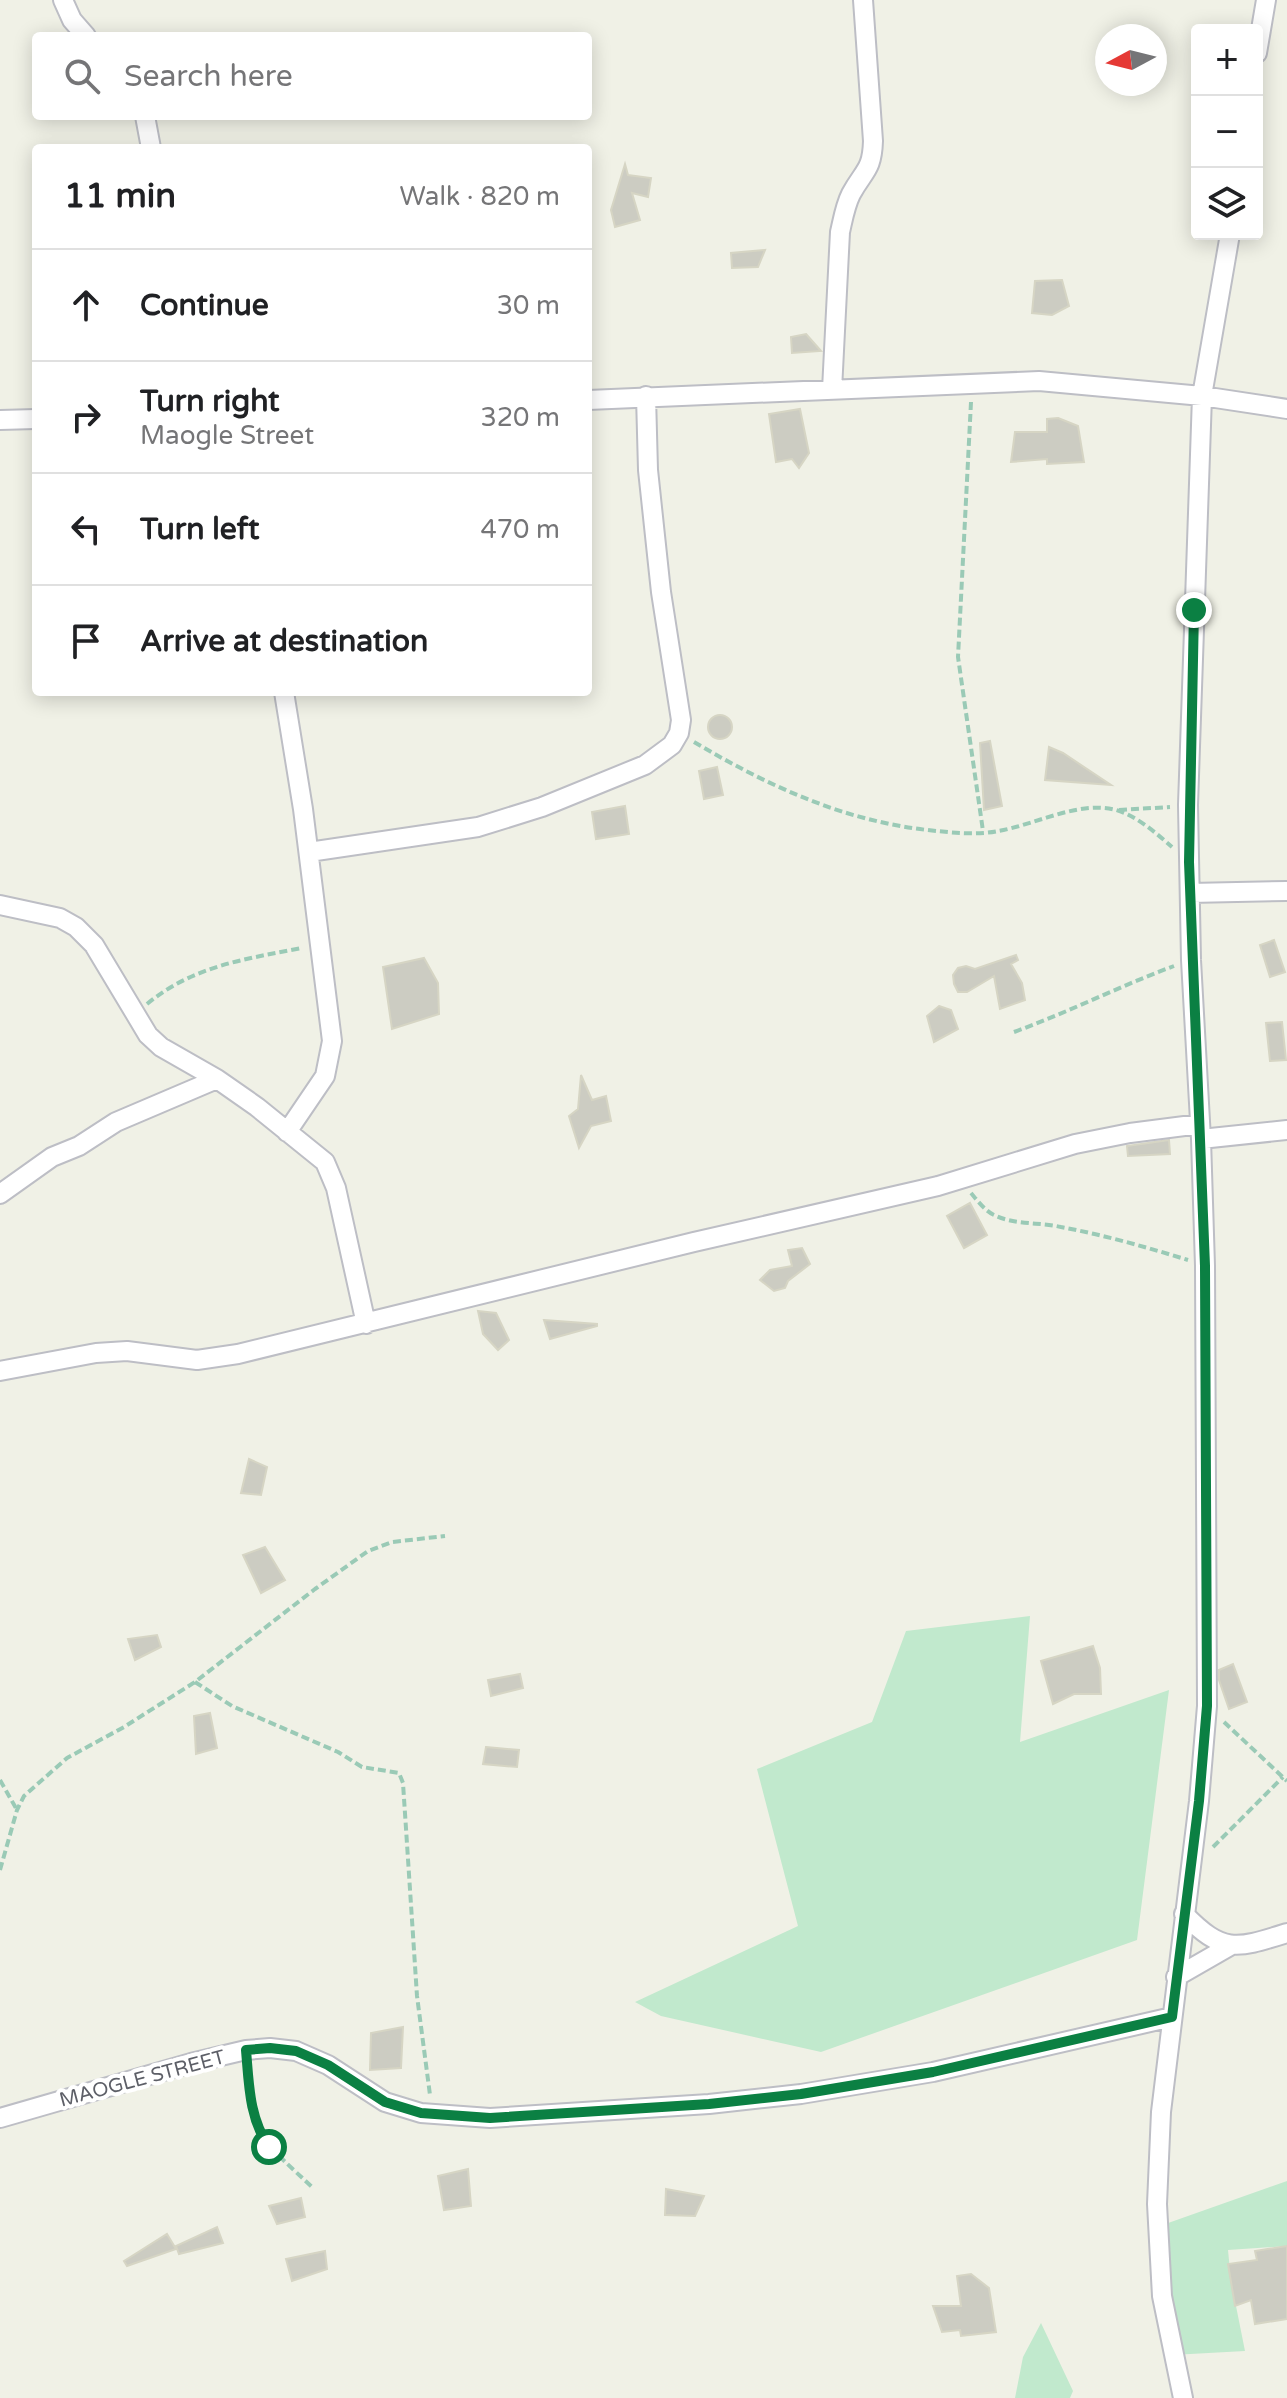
<!DOCTYPE html>
<meta charset="utf-8">
<style>
:root{--surface:#fff;--page:#f6f6f6;--text:#202124;--muted:#757577;--line:#e0e0e0}
body{margin:0;font-family:"Varela Round",sans-serif;background:var(--page);color:var(--text)}
.controls{position:absolute;right:24px;top:24px;display:grid;overflow:hidden;border-radius:8px;box-shadow:0 4px 20px #0003}
.controls button{width:72px;height:72px;display:grid;place-items:center;padding:0;border:0;border-bottom:2px solid var(--line);background:var(--surface);color:var(--text);font:40px sans-serif}
.compass{position:absolute;left:1095px;top:24px;width:72px;height:72px;border-radius:50%;background:var(--surface);box-shadow:0 4px 20px #0003;rotate:263deg}
.stop{position:absolute;width:24px;height:24px;margin:-18px;border:6px solid #0b8043;border-radius:50%;background:#fff}
.stop.end{background:#0b8043;border-color:#fff;box-shadow:0 2px 8px #0008}
.list{margin:0;padding:0;list-style:none}
h2{display:flex;justify-content:space-between;align-items:center;height:104px;margin:0;padding:0 32px;font-size:34px}
h2 small{font-size:26px;font-weight:400;color:var(--muted)}
.list li{display:grid;grid-template-columns:52px 1fr auto;gap:24px;align-items:center;box-sizing:border-box;height:112px;padding:0 32px;border-top:2px solid var(--line)}
.list b{display:block;font-size:30px;white-space:nowrap}
.list p{margin:0;font-size:26px;white-space:nowrap;color:var(--muted)}
.list em{font-size:26px;font-style:normal;color:var(--muted)}
.icon{flex:none;width:44px;height:44px;fill:none;stroke:currentColor;stroke-width:2;stroke-linecap:round;stroke-linejoin:round}
.map{position:relative;flex:none;width:1287px;height:2398px;overflow:hidden}
.search{position:absolute;background:var(--surface);box-shadow:0 4px 20px #0003;left:32px;top:32px;width:560px;height:88px;display:flex;align-items:center;gap:20px;box-sizing:border-box;padding:0 28px;border-radius:8px;color:var(--muted);font-size:30px}
.panel{position:absolute;background:var(--surface);box-shadow:0 4px 20px #0003;left:32px;top:144px;width:560px;height:552px;border-radius:8px}
.map>svg:first-child{display:block}
.green{fill:#c1e9cd}
.building{fill:#ccccc2;stroke:#d6d5c4;stroke-width:2}
.lines{fill:none;stroke-linecap:round;stroke-linejoin:round}
.minor-casing{stroke:#bdbec5;stroke-width:22}
.path{stroke:#9acab6;stroke-width:4;stroke-dasharray:8 4;stroke-linecap:butt}
.minor{stroke:#fff;stroke-width:18}
.route{stroke:#0b8043;stroke-width:10}
.labels{text-anchor:middle;stroke-width:8;stroke-linejoin:round;paint-order:stroke}
.street-label{font-size:20px;fill:#5d5f67;stroke:#fff}
</style>
<div class="map">
<svg width="1287" height="2398" viewBox="0 0 1287 2398">
<rect width="100%" height="100%" fill="#f0f1e6"/>
<path class="green" d="M1030,1616L1020,1742L1169,1690L1137,1940L821,2052L661,2016L635,2002L798,1926L757,1769L872,1722L906,1631Z
M1287,2181V2246L1228,2250L1231,2281L1245,2351L1172,2355L1154,2228Z
M1041,2323L1073,2391L1070,2398H1015L1023,2357Z"/>
<path class="building" d="M625,164L628,175L651,178L648,197L632,193L640,220L615,227L611,210Z
M765,250L758,267L732,268L731,253Z
M1062,280L1069,306L1052,315L1032,313L1035,281Z
M806,334L821,351L792,353L791,337Z
M800,409L809,453L799,468L792,459L776,462L769,414Z
M1058,418L1078,426L1084,462L1047,464V459L1011,462L1015,432H1047V419Z
M708 727a12 12 0 1 1 24 0a12 12 0 1 1-24 0Z
M990,741L1002,806L984,810L980,743Z
M1049,747L1063,753L1111,785L1045,780Z
M717,767L723,795L704,799L699,771Z
M625,806L629,834L596,839L592,812Z
M1274,940L1285,972L1270,977L1260,945Z
M1016,955L1018,960L1011,964L1022,983L1025,1000L1000,1009L994,976L967,992H958L954,984L953,975L958,968L966,966L975,969Z
M424,958L438,983L439,1014L392,1029L383,967Z
M939,1006L951,1010L958,1029L934,1042L927,1016Z
M1282,1022L1286,1060L1270,1061L1266,1023Z
M581,1075L592,1100L606,1096L611,1121L591,1126L579,1148L569,1116L578,1109Z
M1169,1140L1170,1154L1128,1156L1127,1146Z
M970,1203L987,1235L964,1248L947,1216Z
M802,1248L810,1264L788,1281L785,1288L774,1291L760,1280L770,1270L792,1266L788,1250Z
M478,1311L496,1313L509,1340L498,1350L483,1334Z
M544,1320L597,1324V1326L550,1339Z
M249,1459L267,1467L261,1495L241,1493Z
M265,1547L285,1580L261,1593L243,1555Z
M157,1635L161,1647L135,1660L128,1639Z
M1093,1646L1100,1668L1101,1694H1074L1053,1704L1041,1661Z
M1233,1664L1247,1702L1229,1709L1219,1680V1670Z
M520,1674L523,1688L491,1696L488,1680Z
M210,1713L217,1748L196,1754L194,1716Z
M486,1747L519,1750L517,1767L483,1764Z
M403,2027L401,2068L370,2070L371,2033Z
M468,2169L471,2206L444,2210L438,2176Z
M666,2189L704,2196L695,2216L665,2215Z
M301,2198L305,2217L277,2224L269,2206Z
M217,2227L223,2243L179,2254L176,2246Z
M167,2234L176,2249L127,2266L124,2261Z
M1287,2246V2319L1255,2324L1251,2300L1235,2306L1228,2264L1257,2260L1255,2251Z
M325,2251L327,2269L292,2281L286,2259Z
M971,2274L989,2288L996,2332L961,2336L960,2330L942,2332L933,2306H961L957,2276Z"/>
<g class="lines">
<g class="minor-casing">
<path id="minor" d="M63,0L72,20L86,36
M1257,53L1266,0
M145,116L151,148
M832,390L840,232C843,219 845,206 851,194C864,170 872,171 873,141L863,0
M588,400L1039,381L1202,396L1287,409
M0,420L36,419
M284,692L303,809L332,1041L325,1076L287,1132
M309,852L478,827L542,807L645,765L672,745L679,733L681,720L661,592L648,470L646,396
M1190,893L1287,891
M0,905L60,918L76,927L94,945L148,1035L161,1047L217,1079L257,1107L325,1162L336,1188L366,1324
M1201,1139L1287,1130
M0,1194L52,1157L79,1146L116,1122L217,1079
M0,1371L96,1353L127,1351L197,1360L238,1354L694,1242L938,1186L1075,1144L1130,1133L1200,1124
M1184,1914C1223,1954 1236,1949 1287,1933
M1176,1977L1230,1946
M0,2118L191,2063L246,2050L270,2048L296,2051L328,2065L385,2102L421,2113L490,2118L709,2104L801,2094L933,2072L1172,2017
M1183,2398L1162,2296L1157,2204L1161,2112L1199,1801L1207,1706L1205,1266L1201,1139L1191,960L1188,805L1202,396L1230,234"/>
</g>
<path class="path" d="M971,402L958,657L983,831
M694,742C770,787 848,823 937,831C956,833 979,835 998,831C1035,825 1079,800 1116,810C1137,816 1156,833 1172,847
M1119,810L1170,807
M147,1004C193,966 245,959 302,948
M1014,1032C1069,1012 1120,986 1174,966
M971,1193C977,1200 985,1211 994,1215C1014,1225 1039,1222 1061,1227C1104,1235 1146,1247 1188,1260
M195,1682L232,1706L338,1752L362,1767L399,1773L403,1783L417,1996L430,2095
M1224,1722L1287,1781
M0,1780L17,1810
M1213,1847L1283,1777
M0,1870L17,1810L24,1796L67,1758L124,1727L195,1682L315,1589L368,1551L392,1542L445,1536
M248,2068C252,2136 264,2142 312,2187"/>
<use href="#minor" class="minor"/>
</g>
<g class="lines">
<path class="route" d="M269,2147C249,2118 249,2084 246,2050L270,2048L296,2051L328,2065L385,2102L421,2113L490,2118L709,2104L801,2094L933,2072L1172,2017L1199,1801L1207,1706L1205,1266L1189,862L1194,610"/>
</g>
<g class="labels">
<g class="street-label">
<text transform="translate(142 2078) rotate(-15)" y="7">MAOGLE STREET</text>
</g>
</g>
</svg>
<div class="controls">
<button>+</button>
<button>−</button>
<button><svg class="icon" aria-label="layers" viewBox="0 0 24 24"><path d="M12 4l9 5-9 5-9-5zM3 14l9 5 9-5"/></svg></button>
</div>
<svg class="compass" viewBox="-18 -18 36 36"><path d="M0-13l5 13h-10z" fill="#e53935"/><path d="M0 13l5-13h-10z" fill="#757577"/></svg>
<div class="stop" style="left:269px;top:2147px"></div>
<div class="stop end" style="left:1194px;top:610px"></div>
<div class="search"><svg class="icon" aria-label="search" viewBox="0 0 24 24"><circle cx="10" cy="10" r="6"/><path d="M15 15l6 6"/></svg>Search here</div>
<section class="panel">
<h2>11 min<small>Walk · 820 m</small></h2>
<ul class="list">
<li><svg class="icon" aria-label="ahead" viewBox="0 0 24 24"><path d="M12 20V5M6 11l6-6 6 6"/></svg><div><b>Continue</b></div><em>30 m</em></li>
<li><svg class="icon" aria-label="right" viewBox="0 0 24 24"><path d="M7 20v-9h11M14 6l5 5-5 5"/></svg><div><b>Turn right</b><p>Maogle Street</p></div><em>320 m</em></li>
<li><svg class="icon" aria-label="left" viewBox="0 0 24 24"><path d="M17 20v-9H6M10 6l-5 5 5 5"/></svg><div><b>Turn left</b></div><em>470 m</em></li>
<li><svg class="icon" aria-label="arrive" viewBox="0 0 24 24"><path d="M6 21V4h12l-3 4 3 4H6"/></svg><div><b>Arrive at destination</b></div></li>
</ul>
</section>
</div>
